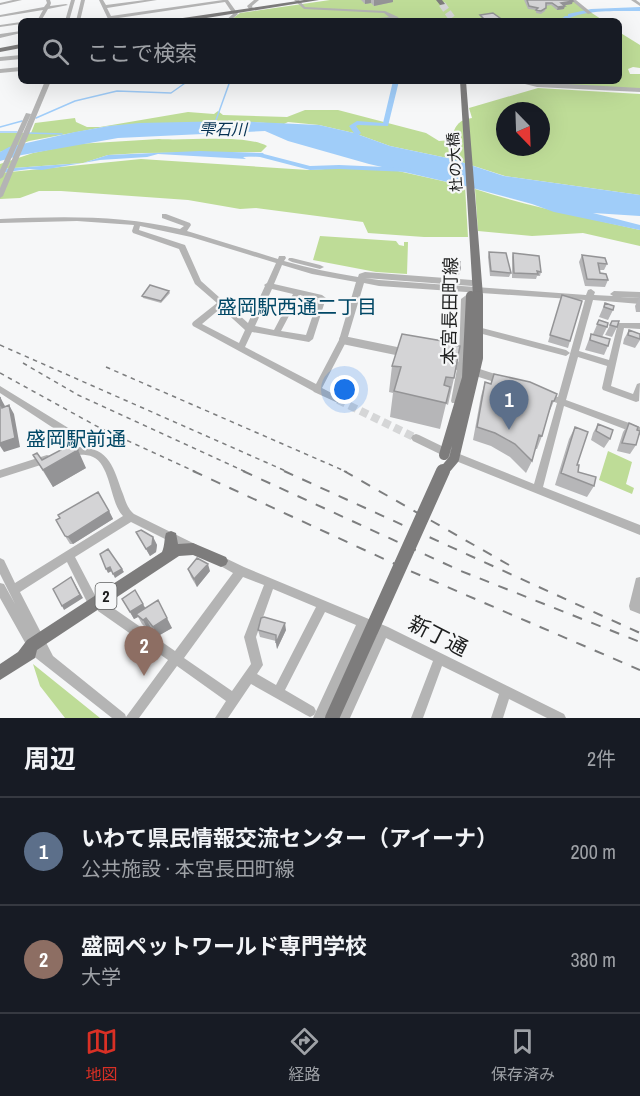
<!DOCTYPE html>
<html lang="ja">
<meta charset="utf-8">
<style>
:root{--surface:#171b24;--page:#242831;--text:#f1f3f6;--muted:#9ea1a6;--line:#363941;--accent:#d93025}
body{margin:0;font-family:"Archivo Narrow","Noto Sans JP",sans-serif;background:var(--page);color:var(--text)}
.compass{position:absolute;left:496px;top:102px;width:54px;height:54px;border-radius:50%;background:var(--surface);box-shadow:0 6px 24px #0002;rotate:157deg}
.you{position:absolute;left:345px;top:390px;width:21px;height:21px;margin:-15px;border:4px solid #fff;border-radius:50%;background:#1a73e8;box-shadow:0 0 0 9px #1a73e833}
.badge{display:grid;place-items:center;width:39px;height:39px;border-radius:50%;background:var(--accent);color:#fff;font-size:20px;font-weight:700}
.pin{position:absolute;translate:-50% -50px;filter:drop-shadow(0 2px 3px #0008)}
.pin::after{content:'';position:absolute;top:32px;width:21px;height:18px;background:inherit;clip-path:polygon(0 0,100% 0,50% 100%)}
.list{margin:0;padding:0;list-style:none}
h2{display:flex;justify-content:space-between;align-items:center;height:78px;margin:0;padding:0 24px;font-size:26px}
h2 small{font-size:20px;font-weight:400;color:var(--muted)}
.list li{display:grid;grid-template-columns:39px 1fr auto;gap:18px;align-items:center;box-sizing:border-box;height:108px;padding:0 24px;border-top:2px solid var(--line)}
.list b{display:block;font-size:22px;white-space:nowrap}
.list p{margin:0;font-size:20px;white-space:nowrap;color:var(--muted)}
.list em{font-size:20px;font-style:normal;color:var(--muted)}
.icon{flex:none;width:33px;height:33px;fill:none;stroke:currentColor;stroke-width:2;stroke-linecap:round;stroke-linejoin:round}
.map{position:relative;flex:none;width:640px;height:718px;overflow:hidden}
.search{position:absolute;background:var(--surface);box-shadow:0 6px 24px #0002;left:18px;right:18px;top:18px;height:66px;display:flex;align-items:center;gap:15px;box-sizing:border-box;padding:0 21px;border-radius:9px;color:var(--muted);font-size:22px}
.sheet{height:294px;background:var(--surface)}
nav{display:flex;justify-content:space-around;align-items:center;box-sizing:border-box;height:84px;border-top:2px solid var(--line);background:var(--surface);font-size:16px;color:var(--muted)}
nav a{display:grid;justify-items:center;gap:3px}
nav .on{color:var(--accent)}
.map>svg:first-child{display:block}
.green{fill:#bedc97;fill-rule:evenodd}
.water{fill:#a0cdf9}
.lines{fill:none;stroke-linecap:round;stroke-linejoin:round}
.stream{stroke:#a0cdf9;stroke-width:1.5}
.river{fill:#a0cdf9;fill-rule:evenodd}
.minor-tunnel{stroke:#d5d6d7;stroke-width:8;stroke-dasharray:8 4.5;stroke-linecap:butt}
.major-tunnel{stroke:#d5d6d7;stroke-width:7;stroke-dasharray:7 3;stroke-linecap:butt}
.minor{fill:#b4b4b4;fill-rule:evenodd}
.major{fill:#7d7c7c;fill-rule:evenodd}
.rail-far1{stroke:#7d7e7f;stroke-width:1.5;stroke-dasharray:4.5 4.5;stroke-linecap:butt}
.rail{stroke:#7d7e7f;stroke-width:2;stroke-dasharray:10 10;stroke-linecap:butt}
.minor-bridge{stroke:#b4b4b4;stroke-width:8}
.major-bridge-far1{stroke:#7d7c7c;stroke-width:10}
.major-bridge{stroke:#7d7c7c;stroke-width:14}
.wall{fill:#b6b6b8}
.shaded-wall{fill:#949496}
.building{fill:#d4d4d6;stroke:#949496;stroke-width:1.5}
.labels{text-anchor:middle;stroke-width:4.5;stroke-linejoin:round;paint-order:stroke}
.far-street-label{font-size:15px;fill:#1d1e1e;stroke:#f6f7f8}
.far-water-label{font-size:16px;font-style:italic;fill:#043052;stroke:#f6f7f8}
.shield{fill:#f6f7f8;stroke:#5e5f5f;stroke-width:1.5}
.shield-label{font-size:16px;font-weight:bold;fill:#1d1e1e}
.street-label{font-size:18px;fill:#1d1e1e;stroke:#f6f7f8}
.neighbourhood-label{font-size:20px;fill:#004765;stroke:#f6f7f8}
.near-street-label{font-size:21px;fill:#1d1e1e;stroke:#f6f7f8}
</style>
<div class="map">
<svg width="640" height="718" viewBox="0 0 640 718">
<rect width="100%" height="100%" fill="#f6f7f8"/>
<path class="green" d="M330,0H572L604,21H240L232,19L240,13Z
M619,32L640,45V68L633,67L628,69L630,74H640V89L537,85L516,81H619Z
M538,88L640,94V195L505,176L452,159L390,146L354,133L319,125L288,122L284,124L233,121L109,126L29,141L0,152V133H31L35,123L75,118L76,122L87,127H100L188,112L214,114L218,111L223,115L287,117L305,110H338L426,133L439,141L451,140C455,127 457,120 472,118L469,108ZM505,111H541V147H505Z
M159,139C187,141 245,134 267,146L261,152L142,153L108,155L83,163L0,169V164L33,153L77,144Z
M141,159L308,170L342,168L398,171L465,186L468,237H424L368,233L363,222L256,208L240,209L188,200L61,191H39L20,198L0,199V173Z
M475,189C530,207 584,217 640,230V246L583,233L532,236L478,231Z
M320,236L396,241L399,245L404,246V242H408L407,274L376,272L313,260Z
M608,451L632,462L626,484L634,488L632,494L599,480Z
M33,664L100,718H65L40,686Z"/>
<path class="water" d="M233,121L319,125L354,133L390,146L452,159L504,176L640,195V216L593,213L640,225V230L554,212L532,204L465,186L369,164L288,141L265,131L118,138L22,155L0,161V152L9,147L75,132L109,126L139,123Z
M200,151L264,153L260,156L243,157L246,159L158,154L147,157L100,160L42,170L29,169L0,173V169L83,163L108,155Z"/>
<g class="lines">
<path class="stream" d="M36,118L75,101L117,91L171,93L188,81
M215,123L230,81
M0,127L22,121
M0,132H17
M28,133L62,134"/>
<path class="river" d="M640,7V11C619,11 580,9 565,21H559L565,16H568V14L591,9Z
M393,81H399L388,126L358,125L356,126L361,133L360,134L350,140H346V138L354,133L349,126L357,121L383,123Z
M250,153H260L310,166L339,165L409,168L412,170L409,172L339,169L310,170L260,157L248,156V154Z"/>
<path class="minor-tunnel" d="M338,400L416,438"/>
<path class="major-tunnel" d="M442,4L454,21"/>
<path class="minor" d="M13,0H22L0,5V3Z
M46,0H50L51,3L50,6L66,4L68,5L48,9L41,21H37L43,10L0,17V15L44,7L47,3Z
M71,0H75L69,21H65Z
M81,0H85L80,21H76Z
M99,0H103L106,5L145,0H157L107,8L111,16L223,0H228L238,14L230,21H225L233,14L225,2L112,19L113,21H109Z
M254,0H259L252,6L253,9H249L247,6Z
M294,0H299L305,7L385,11L398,17L400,21L393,20L356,21L358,20L389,17L384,13L304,9Z
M571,0H576L592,13L588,14Z
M631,0H636L640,3V6Z
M21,22V24L0,27V25Z
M21,31V33L0,38V34Z
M21,55V59L0,61V57Z
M21,67V71L0,73V69Z
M45,81H51L3,196L0,198V188Z
M513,81L640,88V92L537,87Z
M26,113L31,114L3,177L0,179V170Z
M162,214H166L190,223L191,225L187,231L278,259L279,256H285L286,258L284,261C309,268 333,273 358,277L359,274L365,272L472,280L476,283L472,286L365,278L379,280L586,295L588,290L591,289L595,292L594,295L613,296L610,294L614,291L640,292V298L620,297L640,298V304L593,300L579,351L609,360L618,323H640V329L624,328L611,386L633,394L637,384L640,383L639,401L636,402L603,390L602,388L607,366L578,357L566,400L640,427V435L564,406L543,487L640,525V535L446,457L413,441L411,438L413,435L416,434L419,435L452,451L534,484L557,403L544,398L543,396L544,394L547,393L558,397L585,300L379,286L364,283L347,340L322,388L341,398L342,400L341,402L338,403L314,392L313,391L193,326L192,324L193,322L217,303L195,284L179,249L133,233L132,231L134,225L77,221L0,223V219C61,216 121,215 180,229L184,226L162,218ZM140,226L191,237L276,263L267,283L264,285L265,286L248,323L201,281L185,245L139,230ZM282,265L312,274L356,282L339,340L316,384L245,347L252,332L309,342L313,339L326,298L322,295L274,284ZM272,289L293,294L274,330L255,326ZM300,295L318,300L306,335L281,331ZM221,308L245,330L239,343L202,324Z
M289,258H292L320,265L324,267L320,269L292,262L288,260Z
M469,293L480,295L481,297L477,300L470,299L469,300L467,358L459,401L458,403H452L451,401L459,358L461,299Z
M478,327L566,350L570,353L566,356L475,332L474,330L475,328Z
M0,386L70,429L78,447C111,448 113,468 123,494C126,502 127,508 134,514L197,545L198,548L197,551L193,553L131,522L75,557L99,603L102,602L106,603L175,651L233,573L217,564L216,561L217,558L221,556L244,567L388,627L564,714L566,718H547L509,699L503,718H491L499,694L442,666L423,718H411L433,661L386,638L350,718H338L377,634L365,629L325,718H313L356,625L325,612L285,690L314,707L316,711L314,715L310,717L306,715L251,684L228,718H215L226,701L177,666L139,718H112L32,655L0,598V583L4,584L15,604L0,574V558L4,560L15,583L123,516C110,503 111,465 93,457C84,453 74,456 65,455L63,452L65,449L69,448L64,435L0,393ZM67,562L90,608L94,609L97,608L98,611L168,660L126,717L125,714L53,656L20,592ZM243,577L264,585L244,637L251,664L232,691L184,658ZM273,589L316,607L276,685L257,674L263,665L256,637Z
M47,455L50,456L52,459L50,462L0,478V470Z
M640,577V614L630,610L629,606L636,578Z"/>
<path class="major" d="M304,0H319L188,21H173L176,19Z
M436,0H442L445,4L440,5Z
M21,44V48L0,52V48Z
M460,81H466L483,296L478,299L473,296Z
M171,531L176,533L178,544L193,543L226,557L228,561L226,565L221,567L193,555L179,556L37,650L35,658L0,680V664L18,652L27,640L162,552C165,545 164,539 166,533Z"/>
<path class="rail-far1" d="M0,345L288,472
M23,363L78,395L246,472
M106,367L347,472
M0,373L100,428L196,472"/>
<path class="rail" d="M193,471L408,570L640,670
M243,471L461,571L640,642
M284,471L640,633
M344,471L509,565"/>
<path class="minor-bridge" d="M343,340L406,353
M448,363L501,380"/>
<path class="major-bridge-far1" d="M444,455L467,378L471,296
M443,472L454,459L478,358V296"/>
<path class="major-bridge" d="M332,718L443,471"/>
</g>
<path class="wall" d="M361,0H393V2L374,6L371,3L365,4Z
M524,0H572V4L564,5V9L557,10L551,5L546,6L545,11L541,14L536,13V10L528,9Z
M489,252L511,273L509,277L490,276L488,257Z
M513,253L541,272L540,276H537L536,279L512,278V257Z
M582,255L607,264L604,270H599L600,273L608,280L605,287L585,286L579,262Z
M444,261L460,270L459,275L444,274Z
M169,291L170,293L161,303L143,298L142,296Z
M640,296V312H636L635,306Z
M560,302L570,341L568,348L548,342Z
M605,303L613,310L608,320L599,317Z
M599,320L607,327L602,337L593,334Z
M612,321L617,327L612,337L605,335Z
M629,330L640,334V340L635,348L623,344L624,339Z
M591,334L608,346L604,355L585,350Z
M392,366L454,378L448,405L446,404L440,429L390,417L393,393L389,392Z
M344,382L341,390L336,389V386Z
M485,382L554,401L548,415L542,436L537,449H535L532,461L526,473L510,457L491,446L473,440L481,396Z
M629,423L637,430L636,445L630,454L617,451L623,432Z
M598,424L610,439L604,448L591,440L593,433Z
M575,427L578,472L594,486L587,497L555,485L569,439Z
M33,455L42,460L86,468L53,487Z
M109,511L113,519L73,544H70L65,536Z
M136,532L153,537L157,545L156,552L150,556Z
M188,569L210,571L197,587L191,577Z
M122,599L145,608L172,628L158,636L151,628L148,630L142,624L138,617L134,619Z
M258,630H286L277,649L276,641L260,637Z"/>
<path class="shaded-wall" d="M365,0H371V3L365,4Z
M374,0H393V2L374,6Z
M573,1L572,4L560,6L561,3Z
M565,6L564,9L557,10L558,7Z
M0,397L5,406L7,417L2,408Z
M9,405L14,414L20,447L4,452L0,446V443Z
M78,450L86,468L53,487L43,470Z
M109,511L113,519L73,544L68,537Z
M153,537L157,545L156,552L150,556L146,549Z
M208,564L210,571L197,587L194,579Z
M110,567L112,571L108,573L106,569Z
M122,569L124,572L115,578L113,574Z
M71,577L83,598L64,610L62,606Z
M143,604L147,611L136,614L138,617L134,619L130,612Z
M146,618L151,628L148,630L143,620Z
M167,618L172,628L158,636L153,627Z
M285,623L286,630L277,649L276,643Z"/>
<path class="building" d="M527,0H572L573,1L561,3L565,6L558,7L552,3H546V8L541,11L536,10L538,8L529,6Z
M493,13L504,21L480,20H485L480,15Z
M489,252L506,253L511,273L491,271Z
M513,253L539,256L541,272L537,271L538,274L514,273Z
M582,255L605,258L607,264L598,263L600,273L606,274L608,280L587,279Z
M444,261L460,262V270L445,269Z
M150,285L169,291L161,301L142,296Z
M562,295L582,301L570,341L550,335Z
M605,303L614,306L613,310L604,307Z
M599,320L608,323L607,327L597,324Z
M612,321H619L617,327L610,325Z
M629,330L640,334V339L628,335Z
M402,334L454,343V345L460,346L454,378L446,377L444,385L450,387L446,403L394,391L401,367L392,366Z
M591,334L610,339L608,346L590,340Z
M494,374L530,382L557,394L554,401H552L542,436L539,435L532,461L515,444L495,433L477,427L485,382L491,384Z
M339,377L344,379L341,387L336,386Z
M0,397L2,408L9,405L15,438L0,443Z
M629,423L638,427L637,430L640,431L636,445L622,443Z
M598,424L613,430L610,439L596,431Z
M575,427L588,432L577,465H579L578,472L596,477L594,486L561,473Z
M70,445L78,450L43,470L33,455L37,453L42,460Z
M98,492L109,511L68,537L65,536L56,520L60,518L58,515Z
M141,530L153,537L152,545L146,549L136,532Z
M108,549L122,569L113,574L110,567L106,569L100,554Z
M197,558L208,564L194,579L188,569Z
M71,577L80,595L62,606L53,589Z
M135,590L143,604L130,612L122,599Z
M158,600L167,618L153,627L146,618L143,620L136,614Z
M264,617L285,623L276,643V635L258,630L261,618Z"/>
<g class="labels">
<g class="far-street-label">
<text transform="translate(455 162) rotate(-94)" y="5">杜の大橋</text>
</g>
<g class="far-water-label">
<text x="223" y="135">雫石川</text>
</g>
<rect class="shield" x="95.5" y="583" width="21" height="26" rx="4.5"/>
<g class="shield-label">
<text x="106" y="602">2</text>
</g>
<g class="street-label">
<text transform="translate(450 311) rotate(-89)" y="6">本宮長田町線</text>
</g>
<g class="neighbourhood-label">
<text x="297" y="314">盛岡駅西通二丁目</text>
<text x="76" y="446">盛岡駅前通</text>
</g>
<g class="near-street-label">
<text transform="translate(438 636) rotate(27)" y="7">新丁通</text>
</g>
</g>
</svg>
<svg class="compass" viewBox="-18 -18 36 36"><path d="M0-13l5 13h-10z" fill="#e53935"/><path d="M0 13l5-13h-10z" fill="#9ea1a6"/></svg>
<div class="you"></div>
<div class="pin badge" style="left:509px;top:430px;background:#5c6f8a">1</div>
<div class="pin badge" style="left:144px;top:676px;background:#8d6e63">2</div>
<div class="search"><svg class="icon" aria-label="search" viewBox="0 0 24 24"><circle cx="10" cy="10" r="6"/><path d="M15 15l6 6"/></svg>ここで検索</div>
</div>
<section class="sheet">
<h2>周辺<small>2件</small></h2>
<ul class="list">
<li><span class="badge" style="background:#5c6f8a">1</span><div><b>いわて県民情報交流センター（アイーナ）</b><p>公共施設 · 本宮長田町線</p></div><em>200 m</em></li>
<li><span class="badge" style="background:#8d6e63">2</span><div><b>盛岡ペットワールド専門学校</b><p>大学</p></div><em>380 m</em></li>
</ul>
</section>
<nav>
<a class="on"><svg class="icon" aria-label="map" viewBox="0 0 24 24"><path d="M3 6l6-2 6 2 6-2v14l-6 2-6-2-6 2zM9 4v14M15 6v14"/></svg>地図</a>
<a><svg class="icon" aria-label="directions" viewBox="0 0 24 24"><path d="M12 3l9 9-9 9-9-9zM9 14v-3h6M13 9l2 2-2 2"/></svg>経路</a>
<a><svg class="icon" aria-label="saved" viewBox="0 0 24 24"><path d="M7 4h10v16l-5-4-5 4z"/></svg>保存済み</a>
</nav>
